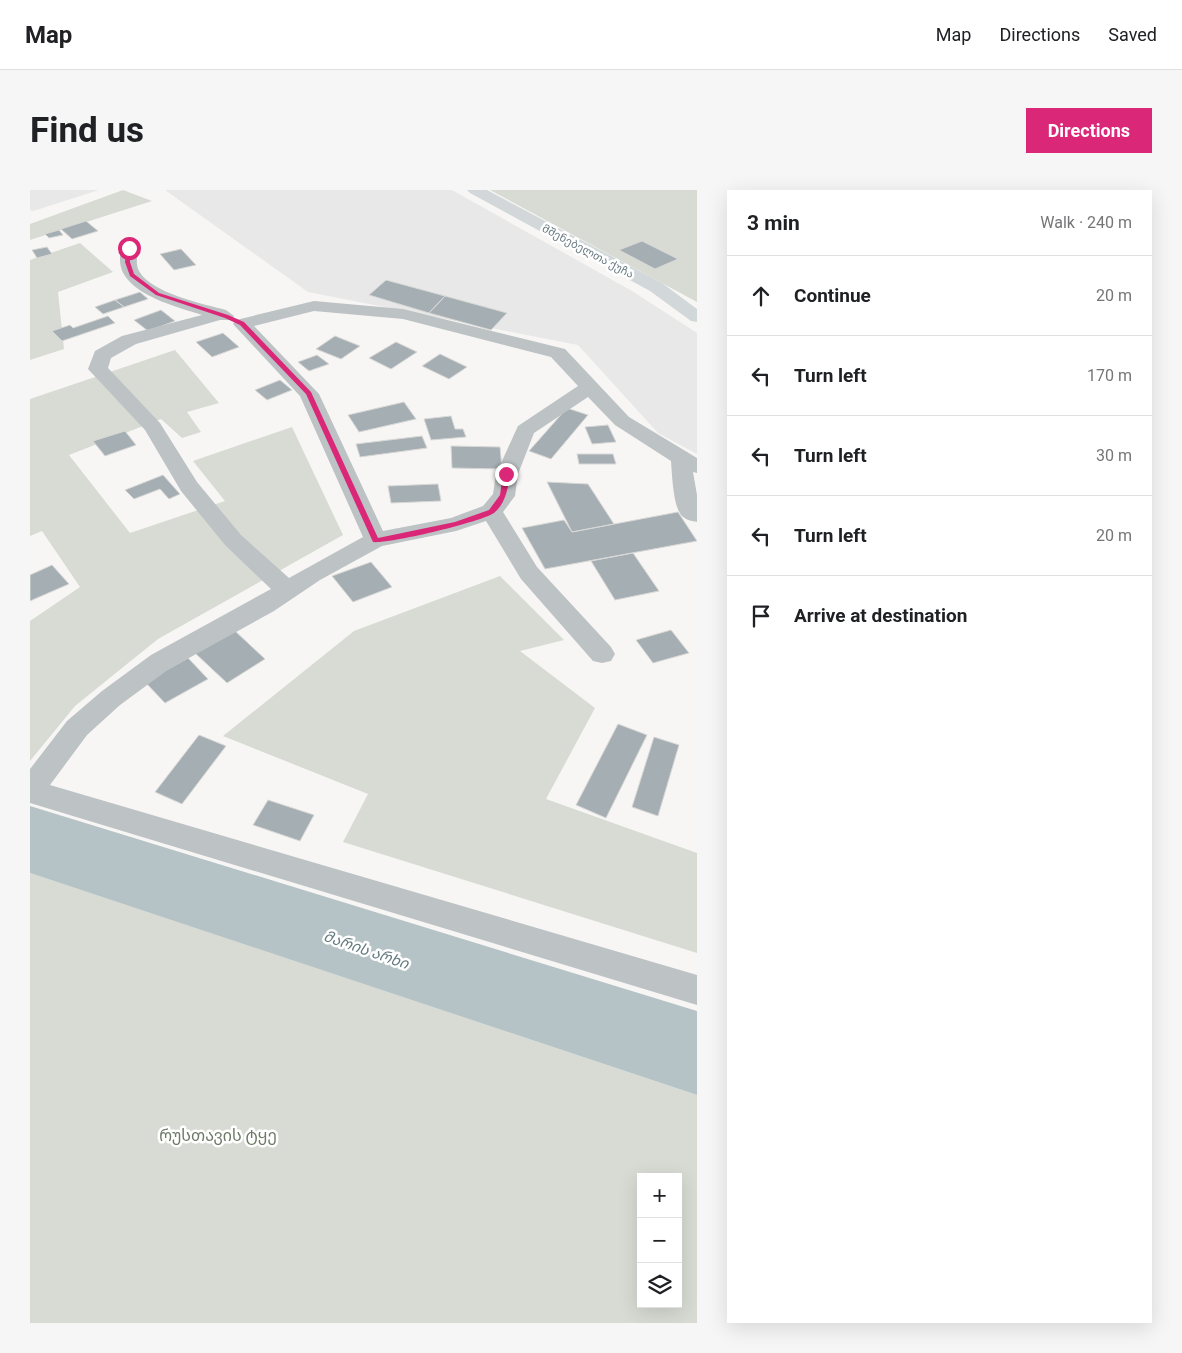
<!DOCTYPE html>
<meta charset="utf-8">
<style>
:root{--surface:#fff;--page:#f6f6f6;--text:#202124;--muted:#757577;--line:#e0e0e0;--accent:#db2777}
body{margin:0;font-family:Roboto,"Noto Sans Georgian",sans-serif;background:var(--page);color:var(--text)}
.controls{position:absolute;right:15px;bottom:15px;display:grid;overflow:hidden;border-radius:0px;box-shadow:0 5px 20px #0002}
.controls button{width:45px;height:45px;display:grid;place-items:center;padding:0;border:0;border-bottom:1px solid var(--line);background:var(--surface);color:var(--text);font:25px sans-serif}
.stop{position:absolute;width:15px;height:15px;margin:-11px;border:4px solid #db2777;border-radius:50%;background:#fff}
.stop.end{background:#db2777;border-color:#fff;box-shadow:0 1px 5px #0008}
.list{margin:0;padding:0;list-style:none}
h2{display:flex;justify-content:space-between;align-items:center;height:65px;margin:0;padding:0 20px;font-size:21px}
h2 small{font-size:16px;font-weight:400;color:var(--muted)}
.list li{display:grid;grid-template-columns:32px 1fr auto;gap:15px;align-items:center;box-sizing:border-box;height:80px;padding:0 20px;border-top:1px solid var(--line)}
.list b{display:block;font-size:19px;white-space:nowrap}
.list em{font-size:16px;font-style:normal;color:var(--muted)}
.icon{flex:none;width:28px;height:28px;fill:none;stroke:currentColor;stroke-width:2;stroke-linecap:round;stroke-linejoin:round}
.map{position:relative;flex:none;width:667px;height:1133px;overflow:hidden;border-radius:0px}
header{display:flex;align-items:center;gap:30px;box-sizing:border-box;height:70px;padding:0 25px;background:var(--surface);border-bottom:1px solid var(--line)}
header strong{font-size:24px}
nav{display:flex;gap:28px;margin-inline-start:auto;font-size:18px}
.intro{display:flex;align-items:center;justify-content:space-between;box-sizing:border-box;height:120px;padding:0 30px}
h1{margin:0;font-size:35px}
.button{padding:12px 22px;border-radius:0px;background:var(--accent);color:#fff;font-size:18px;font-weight:700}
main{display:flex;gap:30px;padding:0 30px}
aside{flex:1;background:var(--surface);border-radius:0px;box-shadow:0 5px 20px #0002}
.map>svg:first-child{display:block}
.built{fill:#e7e8e7}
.green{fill:#d7dbd3;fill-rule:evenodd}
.water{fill:#b6c3c6}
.building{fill:#a5aeb3;stroke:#d8d8d6}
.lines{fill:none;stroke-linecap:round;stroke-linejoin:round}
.minor{fill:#bdc2c5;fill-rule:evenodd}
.major{fill:#d2d8da;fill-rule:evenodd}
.route{fill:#db2777}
.labels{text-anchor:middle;stroke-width:5;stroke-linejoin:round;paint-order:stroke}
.far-street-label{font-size:11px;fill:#677983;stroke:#fff}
.water-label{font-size:15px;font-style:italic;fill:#637a7f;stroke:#fff}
.near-park-label{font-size:16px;fill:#6c7a66;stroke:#fff}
</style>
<header>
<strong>Map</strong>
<nav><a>Map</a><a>Directions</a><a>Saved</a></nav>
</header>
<div class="intro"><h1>Find us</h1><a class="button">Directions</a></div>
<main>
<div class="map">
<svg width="667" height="1133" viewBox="0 0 667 1133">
<rect width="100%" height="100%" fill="#f7f6f4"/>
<path class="built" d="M0,0H69L3,21L0,20Z
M135,0H422L602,101L667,143V264L628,243L548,155L278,102Z"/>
<path class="green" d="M93,0L122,11L0,50V34Z
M460,0H667V112Z
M50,53L83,82L28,102L34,159L0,170V70Z
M145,160L189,213L157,222L171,242L152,248L131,229L39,265L100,343L195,311L163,271L262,237L313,345L128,449L45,516L0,571V431L50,397L12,341L0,346V209Z
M470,386L534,450L490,461L565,518L516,609L667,663V763L313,652L338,604L193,546L324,441Z
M0,683L667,905V1133H0ZM611,987H648V1114H611Z"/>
<path class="water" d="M0,616L667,821V905L0,683Z"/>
<path class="building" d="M56,31L68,41L42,49L31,39Z
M29,40L33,45L19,48L15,44Z
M612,51L648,69L625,79L589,60Z
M17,57L22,64L7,68L2,60Z
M151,59L166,75L144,80L130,64Z
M356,90L415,106L399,123L339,105Z
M110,102L118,109L94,117L85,110Z
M415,106L477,123L461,140L399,123Z
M85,110L94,117L73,124L65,117Z
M131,120L145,131L118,141L104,130Z
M78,126L85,133L32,151L22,141L40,135L43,138Z
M193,143L209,157L182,167L166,152Z
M305,146L330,156L311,169L286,159Z
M366,152L387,162L361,179L339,168Z
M410,164L437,177L419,189L392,176Z
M287,165L299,174L279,181L268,172Z
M250,190L262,200L237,210L225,200Z
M374,212L386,229L329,242L318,225Z
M537,218L558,225L521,269L499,261Z
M421,226L425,239H433L436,247L401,250L394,229Z
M578,235L586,252L562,254L555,237Z
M95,241L106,255L75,266L63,251Z
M392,246L397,258L330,267L326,254Z
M421,256L470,257L472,279L422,278Z
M547,264H583L586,274H549Z
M133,285L150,304L139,309L130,299L104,309L95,300Z
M517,292L558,294L584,334L542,342Z
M408,294L411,311L361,313L358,296Z
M648,322L667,351L515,379L492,338L534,330L542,342Z
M603,363L629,401L585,410L561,371Z
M341,372L362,397L323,412L302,386Z
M22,375L39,394L0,411V385Z
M204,440L235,469L197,493L165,463Z
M641,440L659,463L623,473L606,450Z
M158,468L178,489L135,513L115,492Z
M588,534L617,545L576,628L546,615Z
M169,545L196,556L152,614L125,602Z
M624,547L649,555L628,626L602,617Z
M238,610L284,625L270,651L223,635Z"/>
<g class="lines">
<path class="minor" d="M99,53L105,54C110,62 104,72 109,81C121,103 173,114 196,120L204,126L201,130H190L106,154L81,168L78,178L130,233L167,292L211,345L259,388L333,347L270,206L203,134L206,130L284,111L373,119L535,159L599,227L667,268V283L663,282L667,305V332C662,331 656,330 652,326C643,317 642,283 641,271L585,235L558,207L504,243L488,284L485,306L473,322L507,377L581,457L585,464L581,471L572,473L563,471L491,389L456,331L426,341L352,356L290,390L244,421L139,479L90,515L57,545L20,595L667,785V815L0,613V579L37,531L72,501L121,465L241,399L195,355L151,301L115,240L58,179L65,161L92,146L172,125C147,117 89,103 90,69C90,64 90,59 93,54ZM284,121L373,129L521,167L548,196L488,236L466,284L463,304L453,316L421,328L353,341L289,204L224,136Z"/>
<path class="major" d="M437,0H457L632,93L667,119V132L661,131L620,101L440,3Z"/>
</g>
<path class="route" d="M97,56L101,58L100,72L104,84L129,103L198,125L214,132L281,202L348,348L425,332L459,320L470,305L473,284L476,282L480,284C478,298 476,313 464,323C451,332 359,354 343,352L276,204L210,135L195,128L126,105L100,86L95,72Z"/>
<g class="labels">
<g class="far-street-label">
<text transform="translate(558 61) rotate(28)" y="4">მშენებელთა ქუჩა</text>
</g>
<g class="water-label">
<text transform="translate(336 760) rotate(19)" y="5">მარის არხი</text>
</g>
<g class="near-park-label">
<text x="188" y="951">რუსთავის ტყე</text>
</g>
</g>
</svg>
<div class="controls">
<button>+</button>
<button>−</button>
<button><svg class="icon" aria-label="layers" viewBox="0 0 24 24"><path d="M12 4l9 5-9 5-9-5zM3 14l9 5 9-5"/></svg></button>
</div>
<div class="stop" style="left:99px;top:58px"></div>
<div class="stop end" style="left:476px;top:284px"></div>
</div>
<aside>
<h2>3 min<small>Walk · 240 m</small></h2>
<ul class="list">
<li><svg class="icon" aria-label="ahead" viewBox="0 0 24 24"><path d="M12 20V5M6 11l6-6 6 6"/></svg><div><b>Continue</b></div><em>20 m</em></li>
<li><svg class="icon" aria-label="left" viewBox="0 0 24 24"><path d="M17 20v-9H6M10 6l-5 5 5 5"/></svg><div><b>Turn left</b></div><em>170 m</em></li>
<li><svg class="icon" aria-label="left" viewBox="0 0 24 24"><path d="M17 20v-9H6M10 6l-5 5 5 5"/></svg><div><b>Turn left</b></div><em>30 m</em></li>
<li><svg class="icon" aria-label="left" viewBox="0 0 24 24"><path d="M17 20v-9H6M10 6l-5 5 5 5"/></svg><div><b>Turn left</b></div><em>20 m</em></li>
<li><svg class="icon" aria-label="arrive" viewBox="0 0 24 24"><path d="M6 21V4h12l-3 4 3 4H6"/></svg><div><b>Arrive at destination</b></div></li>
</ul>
</aside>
</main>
